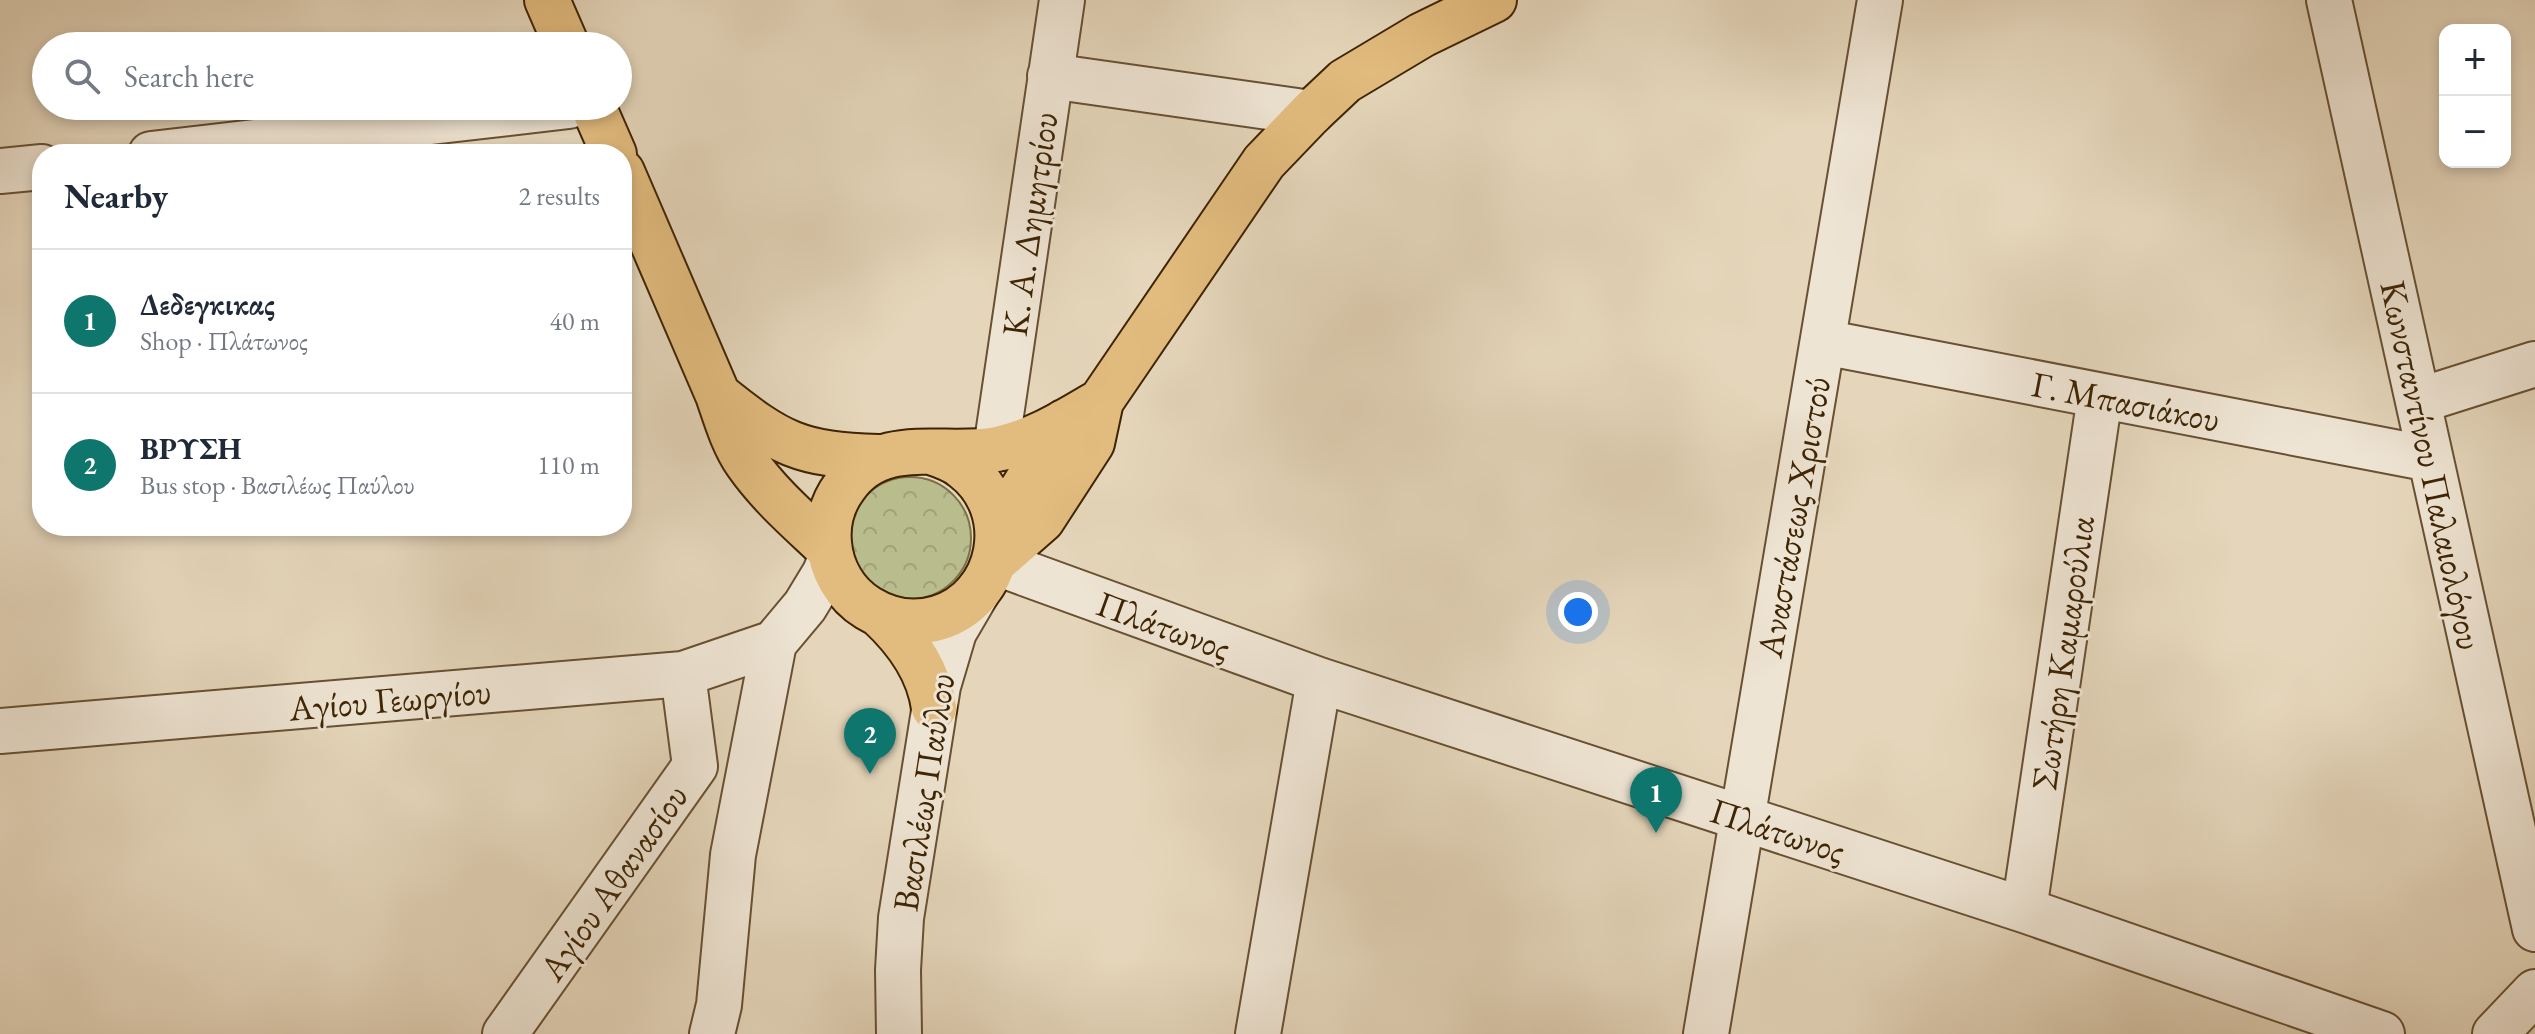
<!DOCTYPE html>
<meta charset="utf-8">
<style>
:root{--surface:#fff;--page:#f6f6f7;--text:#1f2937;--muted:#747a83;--line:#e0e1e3;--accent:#0f766e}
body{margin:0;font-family:"EB Garamond",serif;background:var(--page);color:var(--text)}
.controls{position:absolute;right:24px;top:24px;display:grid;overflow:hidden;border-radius:16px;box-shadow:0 4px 12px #0003}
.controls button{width:72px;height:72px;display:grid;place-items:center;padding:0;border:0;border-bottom:2px solid var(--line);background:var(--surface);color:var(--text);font:40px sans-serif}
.you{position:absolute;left:1578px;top:612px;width:28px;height:28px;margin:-20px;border:6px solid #fff;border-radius:50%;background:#1a73e8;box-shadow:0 0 0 12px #1a73e833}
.badge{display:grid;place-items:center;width:52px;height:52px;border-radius:50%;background:var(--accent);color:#fff;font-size:26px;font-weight:700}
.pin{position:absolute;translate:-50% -66px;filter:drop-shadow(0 2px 4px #0008)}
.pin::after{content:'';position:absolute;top:42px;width:28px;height:24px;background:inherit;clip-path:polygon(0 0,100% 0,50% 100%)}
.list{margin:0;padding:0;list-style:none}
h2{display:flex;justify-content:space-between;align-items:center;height:104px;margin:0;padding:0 32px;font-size:34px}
h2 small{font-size:26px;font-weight:400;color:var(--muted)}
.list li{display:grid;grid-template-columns:52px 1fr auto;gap:24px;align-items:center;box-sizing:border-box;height:144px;padding:0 32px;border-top:2px solid var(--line)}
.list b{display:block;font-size:30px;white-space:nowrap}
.list p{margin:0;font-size:26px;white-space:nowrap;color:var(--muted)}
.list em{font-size:26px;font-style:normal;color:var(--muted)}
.icon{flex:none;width:44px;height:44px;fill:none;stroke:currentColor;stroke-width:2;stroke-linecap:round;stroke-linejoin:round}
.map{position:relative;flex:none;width:2535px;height:1034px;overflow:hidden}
.search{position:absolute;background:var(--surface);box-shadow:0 4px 12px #0003;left:32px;top:32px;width:600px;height:88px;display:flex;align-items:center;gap:20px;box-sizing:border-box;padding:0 28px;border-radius:44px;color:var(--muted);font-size:30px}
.panel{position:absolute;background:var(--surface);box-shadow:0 4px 12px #0003;left:32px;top:144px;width:600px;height:392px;border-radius:32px}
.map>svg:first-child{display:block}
.park{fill:url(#park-crowns);stroke:#7c7048;stroke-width:2}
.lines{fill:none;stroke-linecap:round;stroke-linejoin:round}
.minor-casing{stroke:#685031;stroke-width:48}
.major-casing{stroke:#3e2403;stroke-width:48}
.minor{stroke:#eee4d3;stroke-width:44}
.major{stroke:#e2bb7e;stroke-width:44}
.labels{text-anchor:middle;stroke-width:6;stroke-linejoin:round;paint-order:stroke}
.street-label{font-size:36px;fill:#3e2403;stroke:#eee4d3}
</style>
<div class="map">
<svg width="2535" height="1034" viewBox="0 0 2535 1034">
<defs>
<pattern id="park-crowns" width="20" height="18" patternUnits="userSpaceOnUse" patternTransform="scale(2)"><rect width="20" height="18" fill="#b9bc8d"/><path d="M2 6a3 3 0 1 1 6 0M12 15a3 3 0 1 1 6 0" fill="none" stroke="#a0a178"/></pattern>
</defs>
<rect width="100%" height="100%" fill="#e5d6bb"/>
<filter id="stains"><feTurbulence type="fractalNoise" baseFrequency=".0025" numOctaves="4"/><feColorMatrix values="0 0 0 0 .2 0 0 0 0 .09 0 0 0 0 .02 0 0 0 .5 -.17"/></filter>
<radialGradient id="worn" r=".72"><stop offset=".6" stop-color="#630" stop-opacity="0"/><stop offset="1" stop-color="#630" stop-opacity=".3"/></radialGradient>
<path class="park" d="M849 538a61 61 0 1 1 122 0a61 61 0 1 1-122 0Z"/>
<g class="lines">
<g class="minor-casing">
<path id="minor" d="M2329,0L2535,929
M1050,76L1311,113
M151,154L569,106
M0,171L42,167
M1823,342L2430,459
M2418,401L2535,364
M996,449L1062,0
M994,562L1319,680L2024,910L2382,1034
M0,731L683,674L774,643
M2024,910L2100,396
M505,1034L695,766L683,674
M712,1034L719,1005L733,855L774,643L805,606L825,573L831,557
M899,1034L898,970L901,918L938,686L954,632L978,591
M1258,1034L1319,680
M1706,1034L1880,0
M2495,1034L2535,992"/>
</g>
<g class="major-casing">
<path id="major" d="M547,0L567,46
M593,106L614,154
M622,172L718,395C726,418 733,443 747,463C770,496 801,522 829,549
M718,395C779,444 800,455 879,457
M931,452C943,456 955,460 964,468C1019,510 1003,598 938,618C914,625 889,621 868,608C845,594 831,569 829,543C827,522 833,502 845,486C881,434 944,459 997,449C1036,441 1067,421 1101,401
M998,528L1064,422
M994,562L1042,520L1092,443L1101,401L1264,162L1311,113L1345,81L1422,35L1494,0
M879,614C906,639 929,670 934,708"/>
</g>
<use href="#minor" class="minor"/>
<use href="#major" class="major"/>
</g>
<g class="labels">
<g class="street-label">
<text transform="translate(1029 224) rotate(-82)" y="13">Κ. Α. Δημητρίου</text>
<text transform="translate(2126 401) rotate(11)" y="13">Γ. Μπασιάκου</text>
<text transform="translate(2432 465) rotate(78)" y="13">Κωνσταντίνου Παλαιολόγου</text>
<text transform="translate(1793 517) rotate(-80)" y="13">Αναστάσεως Χριστού</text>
<text transform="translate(1164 625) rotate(20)" y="13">Πλάτωνος</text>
<text transform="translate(2062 653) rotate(-82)" y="13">Σωτήρη Καμαρούλια</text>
<text transform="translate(390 699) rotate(-5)" y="13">Αγίου Γεωργίου</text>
<text transform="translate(923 792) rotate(-81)" y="13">Βασιλέως Παύλου</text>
<text transform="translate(1778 830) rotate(18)" y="13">Πλάτωνος</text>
<text transform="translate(613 882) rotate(-55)" y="13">Αγίου Αθανασίου</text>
</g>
</g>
<rect width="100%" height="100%" filter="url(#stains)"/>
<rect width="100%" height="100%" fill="url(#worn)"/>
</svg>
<div class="controls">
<button>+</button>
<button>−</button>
</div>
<div class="you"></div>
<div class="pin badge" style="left:1656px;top:833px">1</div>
<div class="pin badge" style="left:870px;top:774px">2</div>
<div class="search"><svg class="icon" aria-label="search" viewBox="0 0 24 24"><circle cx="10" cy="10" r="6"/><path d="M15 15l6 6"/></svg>Search here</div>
<section class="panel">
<h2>Nearby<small>2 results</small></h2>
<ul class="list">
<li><span class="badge">1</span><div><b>Δεδεγκικας</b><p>Shop · Πλάτωνος</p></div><em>40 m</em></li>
<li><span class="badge">2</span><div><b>ΒΡΥΣΗ</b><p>Bus stop · Βασιλέως Παύλου</p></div><em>110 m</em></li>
</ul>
</section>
</div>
